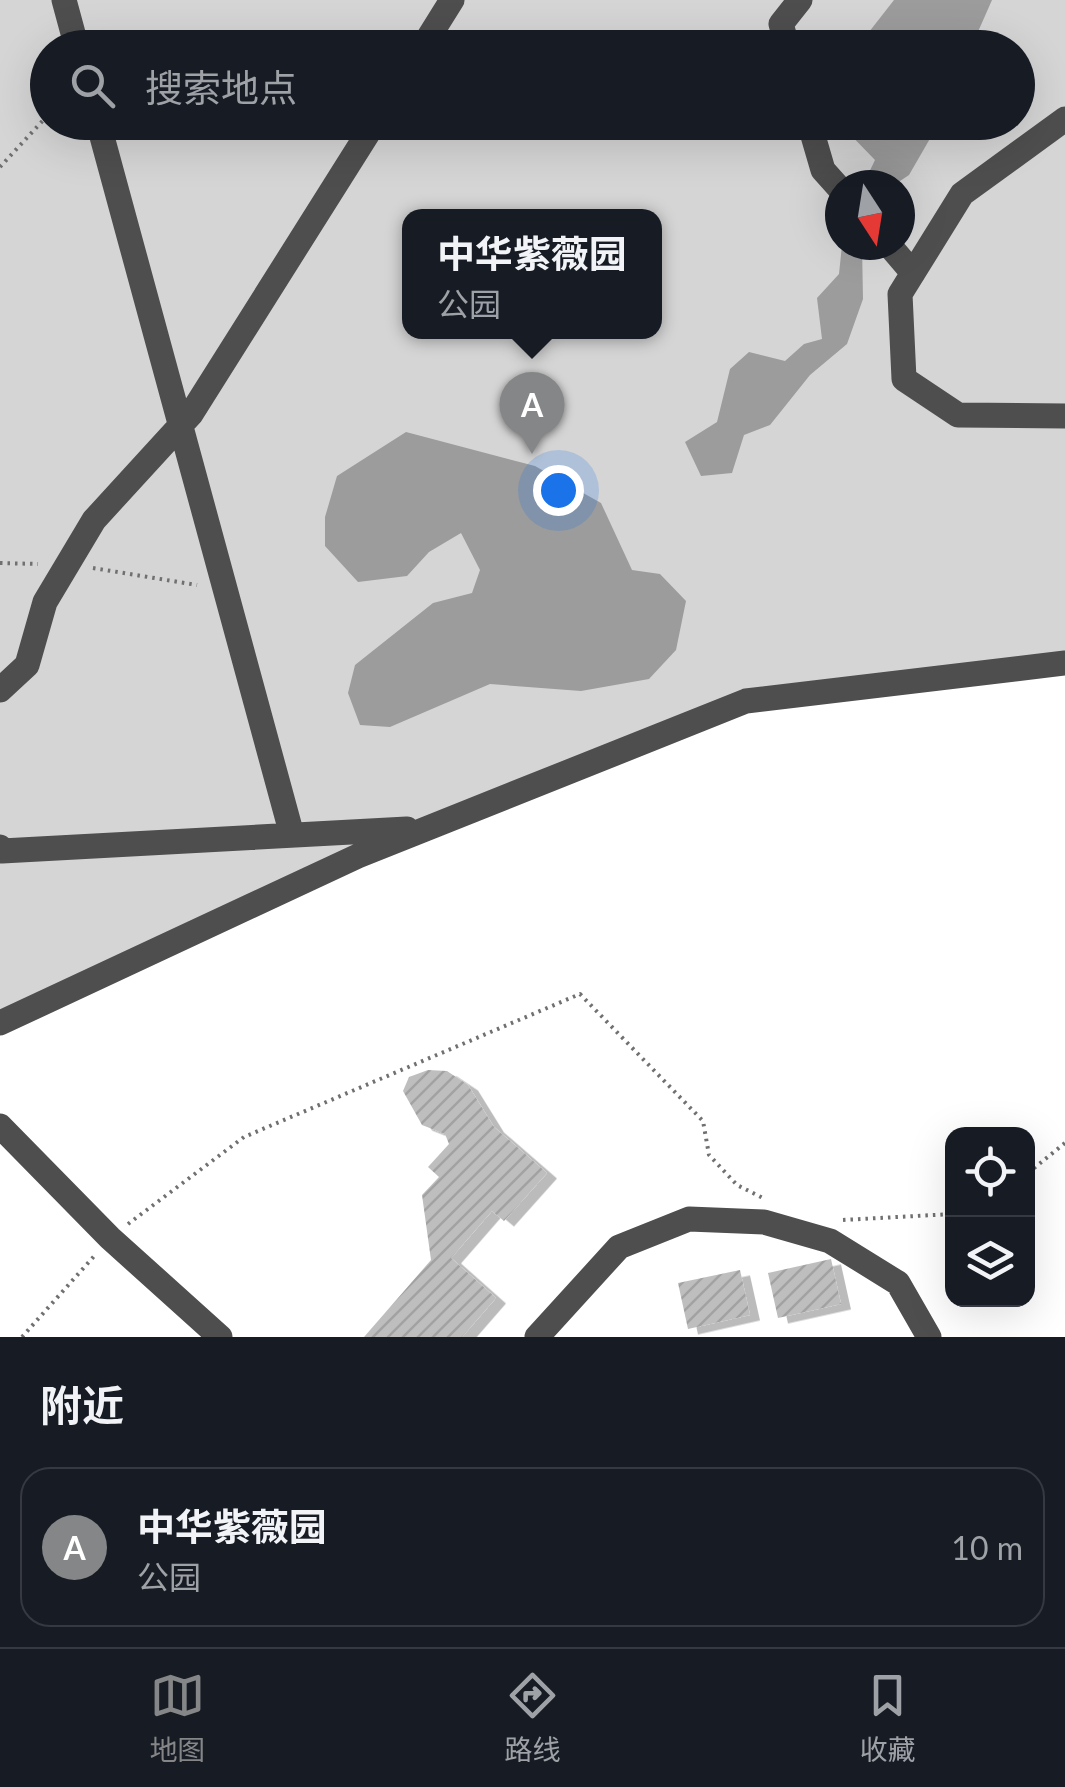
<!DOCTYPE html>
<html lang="zh">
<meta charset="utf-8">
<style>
:root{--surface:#171b24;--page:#20242c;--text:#f1f3f6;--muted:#9ea1a6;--line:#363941;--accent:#858687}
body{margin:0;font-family:Lato,"Noto Sans SC",sans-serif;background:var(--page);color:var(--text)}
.controls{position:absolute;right:30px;bottom:30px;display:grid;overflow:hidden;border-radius:20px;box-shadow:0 10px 40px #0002}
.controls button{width:90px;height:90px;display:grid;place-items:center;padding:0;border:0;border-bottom:2px solid var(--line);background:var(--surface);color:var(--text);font:50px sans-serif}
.compass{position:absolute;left:825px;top:170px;width:90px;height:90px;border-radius:50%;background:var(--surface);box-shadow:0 10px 40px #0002;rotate:168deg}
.you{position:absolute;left:558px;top:490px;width:35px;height:35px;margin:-25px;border:8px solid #fff;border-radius:50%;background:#1a73e8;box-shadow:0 0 0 15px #1a73e833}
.badge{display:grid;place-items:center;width:65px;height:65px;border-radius:50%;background:var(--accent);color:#fff;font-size:32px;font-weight:700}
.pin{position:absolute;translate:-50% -82px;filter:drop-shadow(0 2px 5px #0008)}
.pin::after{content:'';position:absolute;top:52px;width:35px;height:30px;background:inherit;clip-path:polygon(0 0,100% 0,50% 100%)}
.popup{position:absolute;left:402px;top:209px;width:260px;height:130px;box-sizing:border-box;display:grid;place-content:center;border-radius:20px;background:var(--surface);filter:drop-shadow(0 2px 8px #0005);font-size:32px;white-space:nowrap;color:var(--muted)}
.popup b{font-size:38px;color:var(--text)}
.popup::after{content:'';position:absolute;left:50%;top:100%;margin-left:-20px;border:20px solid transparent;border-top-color:var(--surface)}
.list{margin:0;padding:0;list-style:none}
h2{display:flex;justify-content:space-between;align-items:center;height:130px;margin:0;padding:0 40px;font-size:42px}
h2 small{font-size:32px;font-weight:400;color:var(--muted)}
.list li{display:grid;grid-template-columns:65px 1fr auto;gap:30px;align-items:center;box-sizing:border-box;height:160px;margin:0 20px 20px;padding:0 20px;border:2px solid var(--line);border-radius:30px}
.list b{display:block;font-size:38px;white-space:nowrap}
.list p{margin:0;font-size:32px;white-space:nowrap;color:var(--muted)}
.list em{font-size:32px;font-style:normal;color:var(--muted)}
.icon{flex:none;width:55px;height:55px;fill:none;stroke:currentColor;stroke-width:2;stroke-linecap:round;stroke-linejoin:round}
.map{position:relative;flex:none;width:1065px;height:1337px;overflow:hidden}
.search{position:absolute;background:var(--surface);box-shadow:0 10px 40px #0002;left:30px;right:30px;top:30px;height:110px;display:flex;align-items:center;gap:25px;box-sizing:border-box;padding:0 35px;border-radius:55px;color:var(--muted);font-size:38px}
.sheet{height:310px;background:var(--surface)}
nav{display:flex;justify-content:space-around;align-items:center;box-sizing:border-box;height:140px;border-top:2px solid var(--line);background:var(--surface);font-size:28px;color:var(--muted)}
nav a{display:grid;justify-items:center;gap:5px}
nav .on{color:var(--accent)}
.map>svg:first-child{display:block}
.garden{fill:#d5d5d5;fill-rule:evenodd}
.water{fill:#9c9c9c}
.building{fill:url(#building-hatch);filter:url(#shadow)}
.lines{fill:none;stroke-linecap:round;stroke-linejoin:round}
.path{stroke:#707070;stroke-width:4;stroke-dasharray:2.5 5;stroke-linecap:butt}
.minor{stroke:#4e4e4e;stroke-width:25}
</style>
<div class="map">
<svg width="1065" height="1337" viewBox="0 0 1065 1337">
<defs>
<pattern id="building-hatch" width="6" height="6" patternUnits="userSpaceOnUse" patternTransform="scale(2.5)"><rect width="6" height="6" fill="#bebebe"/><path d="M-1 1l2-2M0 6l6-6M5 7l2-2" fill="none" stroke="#a2a2a2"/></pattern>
<filter id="shadow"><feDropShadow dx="10" dy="5.5" stdDeviation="0" flood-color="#0004"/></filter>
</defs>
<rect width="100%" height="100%" fill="#fff"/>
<path class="garden" d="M0,0H1065V663L746,701L0,1023ZM48,48H1018V122H48ZM840,185H900V245H840ZM410,216H654V332H410Z"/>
<path class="water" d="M894,0H992L977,34L961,47H865L869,32Z
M939,123L909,175L894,185H863L875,160L840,124Z
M842,245H862L863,299L847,344L810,375L770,425L744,435L732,473L701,476L685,442L717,422L730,369L749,352L785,361L804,344L822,339L817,298L839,274Z
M406,432L535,466L601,503L632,570L660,574L686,601L676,650L649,679L581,691L490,684L390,727L360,725L348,693L355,665L433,603L472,593L480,570L461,533L429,552L407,576L358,582L325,546V517L337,476Z"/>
<path class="building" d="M428,1070L447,1071L468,1085L494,1127L547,1173L504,1221L492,1211L451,1258L496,1298L462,1337H364L431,1260L422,1195L439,1177L428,1167L449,1144L445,1134L422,1125L403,1091L409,1077Z
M831,1259L841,1304L778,1318L768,1273Z
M740,1270L750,1315L688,1329L678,1283Z"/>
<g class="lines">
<path class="path" d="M0,167L48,115
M0,563L38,564
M93,568L197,585
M1028,1173L1065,1143
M843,1220L952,1214
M128,1224L244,1137L580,994L703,1121L709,1155L737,1185L763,1198
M22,1337L96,1254"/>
<path class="minor" d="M64,0L77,48
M422,48L452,0
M788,48L781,24L800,0
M1065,119L962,194L900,294L904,379L958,415L1065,416
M98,122L292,835
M809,122L823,170L840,189
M889,245L913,273
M0,690L27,665L45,602L94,520L191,414L375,122
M0,847L2,851L407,829
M0,1023L358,856L746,701L1065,663
M0,1126L110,1238L220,1337
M537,1337L619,1247L689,1219L764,1222L830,1241L898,1283L929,1337"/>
</g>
</svg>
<div class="controls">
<button><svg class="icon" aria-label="locate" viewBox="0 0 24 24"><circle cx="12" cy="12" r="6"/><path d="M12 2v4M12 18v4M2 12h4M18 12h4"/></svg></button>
<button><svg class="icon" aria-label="layers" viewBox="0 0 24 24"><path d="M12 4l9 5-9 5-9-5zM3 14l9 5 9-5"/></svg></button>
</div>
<svg class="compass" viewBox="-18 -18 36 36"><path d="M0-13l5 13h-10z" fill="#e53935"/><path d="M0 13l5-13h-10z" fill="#9ea1a6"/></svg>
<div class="you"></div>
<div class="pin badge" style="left:532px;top:454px">A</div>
<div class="popup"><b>中华紫薇园</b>公园</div>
<div class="search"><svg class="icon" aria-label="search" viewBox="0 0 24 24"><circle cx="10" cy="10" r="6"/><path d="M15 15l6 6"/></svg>搜索地点</div>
</div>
<section class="sheet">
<h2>附近<small></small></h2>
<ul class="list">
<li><span class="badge">A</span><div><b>中华紫薇园</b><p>公园</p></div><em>10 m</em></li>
</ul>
</section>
<nav>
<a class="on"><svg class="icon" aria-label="map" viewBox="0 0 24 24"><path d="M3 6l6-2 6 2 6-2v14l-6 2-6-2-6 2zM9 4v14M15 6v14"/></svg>地图</a>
<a><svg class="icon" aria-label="directions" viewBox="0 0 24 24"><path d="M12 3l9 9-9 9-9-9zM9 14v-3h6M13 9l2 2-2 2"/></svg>路线</a>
<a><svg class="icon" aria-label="saved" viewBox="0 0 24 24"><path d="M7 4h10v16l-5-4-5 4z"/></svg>收藏</a>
</nav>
